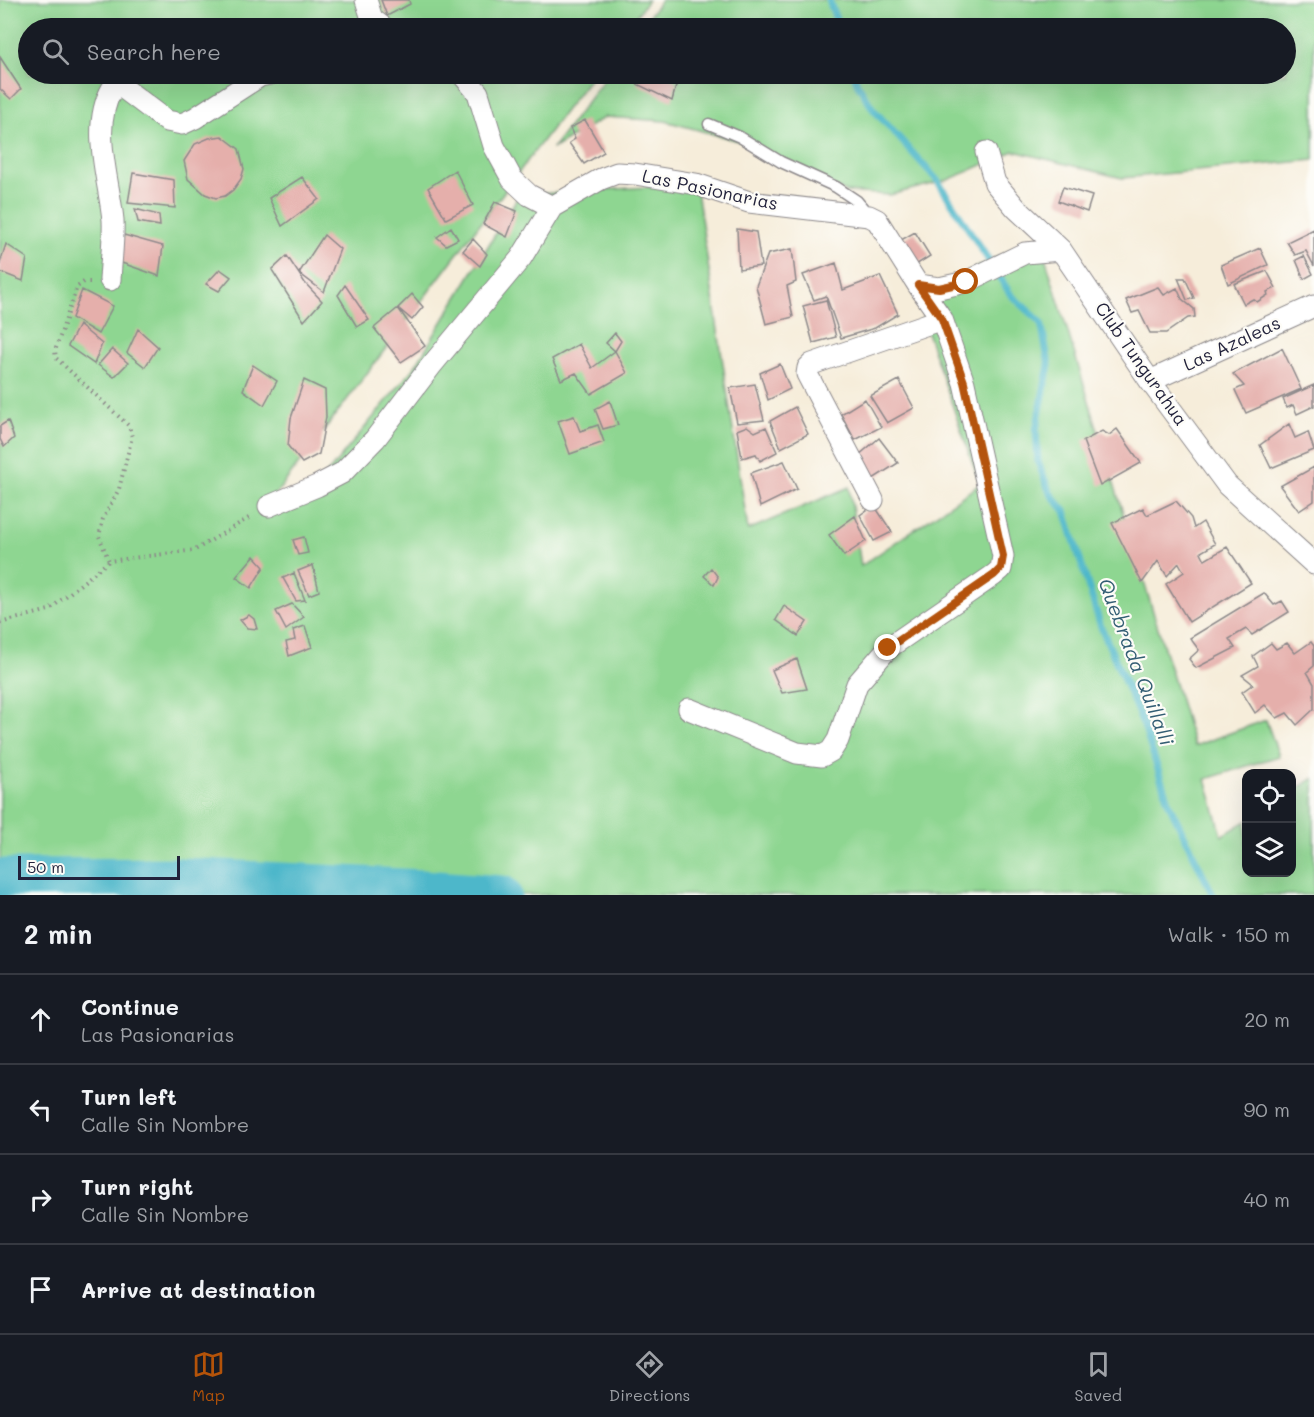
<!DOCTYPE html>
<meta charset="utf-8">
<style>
:root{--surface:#171b24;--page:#20242c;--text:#f1f3f6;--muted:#9ea1a6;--line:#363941;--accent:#b45309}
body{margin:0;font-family:Mali,sans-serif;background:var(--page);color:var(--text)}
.controls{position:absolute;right:18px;bottom:18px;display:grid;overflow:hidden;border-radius:12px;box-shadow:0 6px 24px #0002}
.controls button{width:54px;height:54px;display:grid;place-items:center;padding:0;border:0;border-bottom:2px solid var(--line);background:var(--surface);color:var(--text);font:30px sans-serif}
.scale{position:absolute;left:18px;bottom:15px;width:162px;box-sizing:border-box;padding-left:6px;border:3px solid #22223b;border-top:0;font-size:16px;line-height:21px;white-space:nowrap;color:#22223b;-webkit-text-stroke:4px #fdfcf7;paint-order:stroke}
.stop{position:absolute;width:18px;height:18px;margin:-14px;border:4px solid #b45309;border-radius:50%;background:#fff}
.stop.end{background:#b45309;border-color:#fff;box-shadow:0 2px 6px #0008}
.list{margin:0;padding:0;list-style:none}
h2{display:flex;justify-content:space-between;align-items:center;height:78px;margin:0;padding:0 24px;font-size:26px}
h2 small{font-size:20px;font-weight:400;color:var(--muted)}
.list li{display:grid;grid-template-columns:39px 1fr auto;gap:18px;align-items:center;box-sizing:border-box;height:90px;padding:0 24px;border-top:2px solid var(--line)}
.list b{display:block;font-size:22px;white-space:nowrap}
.list p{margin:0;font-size:20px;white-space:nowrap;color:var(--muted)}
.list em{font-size:20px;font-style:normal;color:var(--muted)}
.icon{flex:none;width:33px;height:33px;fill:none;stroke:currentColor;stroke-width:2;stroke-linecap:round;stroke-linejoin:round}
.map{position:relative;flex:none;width:1314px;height:895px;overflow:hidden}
.search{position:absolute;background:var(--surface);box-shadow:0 6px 24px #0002;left:18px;right:18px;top:18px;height:66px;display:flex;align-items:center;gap:15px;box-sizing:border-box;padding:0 21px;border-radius:33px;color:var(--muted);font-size:22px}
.sheet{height:438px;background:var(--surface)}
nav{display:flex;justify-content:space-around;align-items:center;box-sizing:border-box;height:84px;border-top:2px solid var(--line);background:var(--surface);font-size:16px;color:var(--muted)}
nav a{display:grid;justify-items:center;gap:3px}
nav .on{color:var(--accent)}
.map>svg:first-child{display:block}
.green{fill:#8ed691;stroke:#587c66;stroke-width:1.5}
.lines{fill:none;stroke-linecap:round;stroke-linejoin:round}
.stream{stroke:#4db7ca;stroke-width:7}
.river{stroke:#4db7ca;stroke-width:39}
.building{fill:#e5afab}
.lane-casing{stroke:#8c888a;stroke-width:13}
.street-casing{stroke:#8c888a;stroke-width:23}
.path{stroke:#8c888a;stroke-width:4;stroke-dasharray:1.5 4.5;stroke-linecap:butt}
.lane{stroke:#fff;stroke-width:10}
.street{stroke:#fff;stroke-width:21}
.route{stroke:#b45309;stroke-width:8}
.labels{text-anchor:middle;stroke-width:4.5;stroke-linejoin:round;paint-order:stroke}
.street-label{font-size:18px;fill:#22223b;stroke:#fdfcf7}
.water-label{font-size:20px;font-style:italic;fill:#335e74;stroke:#fdfcf7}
</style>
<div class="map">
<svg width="1314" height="895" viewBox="0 0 1314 895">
<rect width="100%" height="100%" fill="#fdfcf7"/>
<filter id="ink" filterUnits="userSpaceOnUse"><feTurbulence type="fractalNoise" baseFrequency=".0167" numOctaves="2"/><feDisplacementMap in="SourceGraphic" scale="12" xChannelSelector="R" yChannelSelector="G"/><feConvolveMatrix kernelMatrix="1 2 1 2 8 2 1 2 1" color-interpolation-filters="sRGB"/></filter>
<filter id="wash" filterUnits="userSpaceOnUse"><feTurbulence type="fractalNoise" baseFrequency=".008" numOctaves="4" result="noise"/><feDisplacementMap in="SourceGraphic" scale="24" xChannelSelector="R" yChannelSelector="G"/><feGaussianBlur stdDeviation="1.35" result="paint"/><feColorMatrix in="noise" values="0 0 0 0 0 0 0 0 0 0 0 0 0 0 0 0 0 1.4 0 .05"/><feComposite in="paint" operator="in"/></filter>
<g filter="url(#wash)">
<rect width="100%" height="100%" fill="#f6edda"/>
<path class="green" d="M0,0H648L627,28H28V74H593L260,515L317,486L416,365L519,195L696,184L748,530L849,487L861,566L980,484L922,318L975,268L1039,237L1194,746L1266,720L1279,756L1206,779L1222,836L1246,821V872H1292V792L1314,778V895H0Z
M661,0H1314V160L1122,178L1014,151L948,180L890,195L846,192L739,141L665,121L605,117L552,149L608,74H1286V28H640Z"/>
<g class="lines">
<path class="stream" d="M829,0L839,28
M854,74L857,83L873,109L937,180L1011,295L1041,322L1049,365L1036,430L1038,462L1050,493L1065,511L1101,627L1144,726L1169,804L1213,895"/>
<path class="river" d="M0,878L179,877L423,889L502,895"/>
</g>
<g id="blocks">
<path class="building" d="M381,0H409L410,4L387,16Z
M0,57L21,89L11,99L0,89Z
M641,74H663L677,82L672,101L637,84Z
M585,120L604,152L584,164L569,143L575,139L570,128Z
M222,136L239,149L244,169L241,179L233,190L225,196L216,198L205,194L188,179L184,161L195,144L209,138Z
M455,170L473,205L446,219L428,188Z
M133,173L174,180L175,208L128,203Z
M302,177L319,199L282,226L269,198Z
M1063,187L1092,196L1087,212L1058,201Z
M495,202L517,211L507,237L483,224Z
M135,209L159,215L160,226L138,222Z
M451,227L458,239L446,245L437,237Z
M737,229L756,232L761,266L739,269Z
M1314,229V266L1306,251L1295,255L1287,242Z
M915,232L930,256L911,268L894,244Z
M124,235L163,246L159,276L116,261Z
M324,235L340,249L324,292L299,273Z
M473,239L487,254L480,266L463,251Z
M6,244L27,258L23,281L0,272V263Z
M1260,248L1268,265L1228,284L1221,265Z
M792,249L796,282L787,286L793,317L766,324L756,286L768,254Z
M287,256L305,283L322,301L304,321L272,270Z
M1304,256L1313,274L1304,279L1296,260Z
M836,263L843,290L880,276L898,314L875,328L841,338L826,296L814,300L803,275Z
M220,269L231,277L219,291L206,284Z
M1267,271L1276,288L1267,292L1268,295L1257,302L1253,299L1244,304L1234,284Z
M1178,278H1185L1194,298L1187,300Z
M345,285L369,320L357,327L338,295Z
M1158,287L1164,295L1177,288L1182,299L1194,309L1195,317L1188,318L1166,333H1150L1139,311L1132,313L1126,300Z
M82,290L113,306L98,334L72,318Z
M412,294L423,307L412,320L398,308Z
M826,300L836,337L813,343L803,306Z
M398,308L425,346L401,362L374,328Z
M79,325L102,344L94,364L68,346Z
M138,329L158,347L145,367L127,353Z
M615,333L621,341L615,351L606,343Z
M579,344L592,368L615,351L627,373L591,394L576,373L561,380L552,359Z
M1282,348L1301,389L1246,413L1235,390L1244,386L1233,374Z
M112,349L128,363L114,377L98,365Z
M780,364L790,389L768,400L760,373Z
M253,365L277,381L264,405L243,390Z
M304,380L325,390L326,417L319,454L302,463L288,446L291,418Z
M899,380L914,408L887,423L870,396Z
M755,384L764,420L737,423L730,388Z
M1314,385V406L1297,414L1293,405L1287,408L1283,399Z
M865,399L881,427L855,440L841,414Z
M610,401L618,425L603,429L595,409Z
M795,407L808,434L781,448L770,421Z
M574,416L580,431L598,425L604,442L570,454L558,421Z
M8,421L14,438L4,447L0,439V426Z
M1289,424L1295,438L1308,432L1314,450L1271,468L1260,445Z
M747,426L755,432L766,427L777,452L760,461L756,454L742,458L737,430Z
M1117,429L1141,463L1100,486L1083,441L1102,431L1109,435Z
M879,438L898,463L873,479L858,456Z
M784,461L797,489L760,507L751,473Z
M1314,467V501L1299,511L1280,486Z
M1176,501L1191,518L1194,528L1203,522L1215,544L1201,552L1205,560L1227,547L1251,583L1189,622L1166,584L1184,572L1179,563L1167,576L1158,561L1142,583L1112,523L1143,508L1147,515Z
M874,505L892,532L874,541L860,515Z
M855,516L866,541L844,556L829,535Z
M304,537L308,553L298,555L293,540Z
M254,556L264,567L251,588L236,577Z
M313,565L319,591L309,595L298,571Z
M711,568L718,577L714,585L704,576Z
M294,573L305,600L296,601L283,578Z
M1264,593L1274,605L1282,601L1289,612L1252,635L1246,629L1229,639L1235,648L1196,668L1189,659L1199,650L1190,638Z
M292,604L304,617L286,630L276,611Z
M784,606L807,622L798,636L776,620Z
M249,615L254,619L257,629L247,628L240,620Z
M305,626L312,647L289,656L286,642L295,640L293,630Z
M1311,642L1314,646V666L1307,672L1314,684V709L1297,725L1287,713L1277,718L1265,705L1255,713L1242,692L1253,684L1242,675L1258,666L1253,656L1271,643L1276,649L1287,643L1295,653Z
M797,659L807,689L782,693L772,670Z"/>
</g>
</g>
<g filter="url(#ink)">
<use href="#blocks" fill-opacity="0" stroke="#8c888a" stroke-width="1.5"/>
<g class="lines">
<g class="lane-casing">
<path id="lane" d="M709,124L740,137L781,162L836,187L857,201L867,213"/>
</g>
<g class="street-casing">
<path id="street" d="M366,0L372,19L384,28
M462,74L478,93L494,146L512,179L529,195L552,207
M986,152L995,183L1016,208L1061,250L1150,381L1227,485L1314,564
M110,280C111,260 114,239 113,220C109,178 90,128 112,89L122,87L167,121L182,124L195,118L260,76L270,74
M1150,381L1314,306
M873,500L807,374L808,368L812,364L942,319
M269,506L317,486L342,473L375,439L431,366L521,258L552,207L601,179L617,173L635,174L696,184L749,202L869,216L877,220L918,285L939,288L966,282L1025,253L1061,250
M689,709L797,753L822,756L831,751L838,740L857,684L888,648L994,575L1001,569L1003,556L964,383L942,319L918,285"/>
</g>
<path class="path" d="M90,282H84L77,287L55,351L56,358L129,426L132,437L119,489L103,519L99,536L109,561
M0,623L49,610L109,561L195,550L252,516"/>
<use href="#lane" class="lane"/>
<use href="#street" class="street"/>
</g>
</g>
<g class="lines" filter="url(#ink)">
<path class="route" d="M888,648L994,575L1001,568L1003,556L964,382L942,319L918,285L939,288L966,282"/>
</g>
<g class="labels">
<g class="street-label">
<text transform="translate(710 190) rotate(12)" y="6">Las Pasionarias</text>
<text transform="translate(1232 344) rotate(-25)" y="6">Las Azaleas</text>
<text transform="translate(1141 364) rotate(55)" y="6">Club Tungurahua</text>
</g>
<g class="water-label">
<text transform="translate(1136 662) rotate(69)" y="7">Quebrada Quillalli</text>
</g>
</g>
</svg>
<div class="controls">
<button><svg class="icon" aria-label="locate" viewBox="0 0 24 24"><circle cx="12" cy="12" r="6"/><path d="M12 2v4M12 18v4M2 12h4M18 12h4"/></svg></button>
<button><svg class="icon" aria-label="layers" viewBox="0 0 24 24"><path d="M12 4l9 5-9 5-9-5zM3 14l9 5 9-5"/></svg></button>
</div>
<div class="scale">50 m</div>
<div class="stop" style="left:966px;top:282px"></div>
<div class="stop end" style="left:888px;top:648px"></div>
<div class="search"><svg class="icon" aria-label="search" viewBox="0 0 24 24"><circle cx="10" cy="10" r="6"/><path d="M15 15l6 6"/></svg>Search here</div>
</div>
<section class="sheet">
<h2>2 min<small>Walk · 150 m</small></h2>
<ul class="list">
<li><svg class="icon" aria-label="ahead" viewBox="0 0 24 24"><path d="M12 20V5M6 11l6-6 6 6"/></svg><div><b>Continue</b><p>Las Pasionarias</p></div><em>20 m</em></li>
<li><svg class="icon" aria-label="left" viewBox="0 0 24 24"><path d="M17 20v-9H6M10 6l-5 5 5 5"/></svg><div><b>Turn left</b><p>Calle Sin Nombre</p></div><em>90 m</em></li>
<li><svg class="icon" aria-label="right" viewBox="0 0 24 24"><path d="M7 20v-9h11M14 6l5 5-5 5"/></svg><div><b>Turn right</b><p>Calle Sin Nombre</p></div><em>40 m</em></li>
<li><svg class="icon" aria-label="arrive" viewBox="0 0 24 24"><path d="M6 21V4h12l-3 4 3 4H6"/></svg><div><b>Arrive at destination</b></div></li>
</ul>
</section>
<nav>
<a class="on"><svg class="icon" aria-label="map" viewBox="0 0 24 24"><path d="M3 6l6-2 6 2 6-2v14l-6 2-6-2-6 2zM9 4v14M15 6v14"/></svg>Map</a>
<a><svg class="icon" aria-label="directions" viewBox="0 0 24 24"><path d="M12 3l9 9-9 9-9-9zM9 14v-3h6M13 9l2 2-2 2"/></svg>Directions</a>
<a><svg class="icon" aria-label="saved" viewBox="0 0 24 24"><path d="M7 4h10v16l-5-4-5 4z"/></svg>Saved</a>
</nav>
